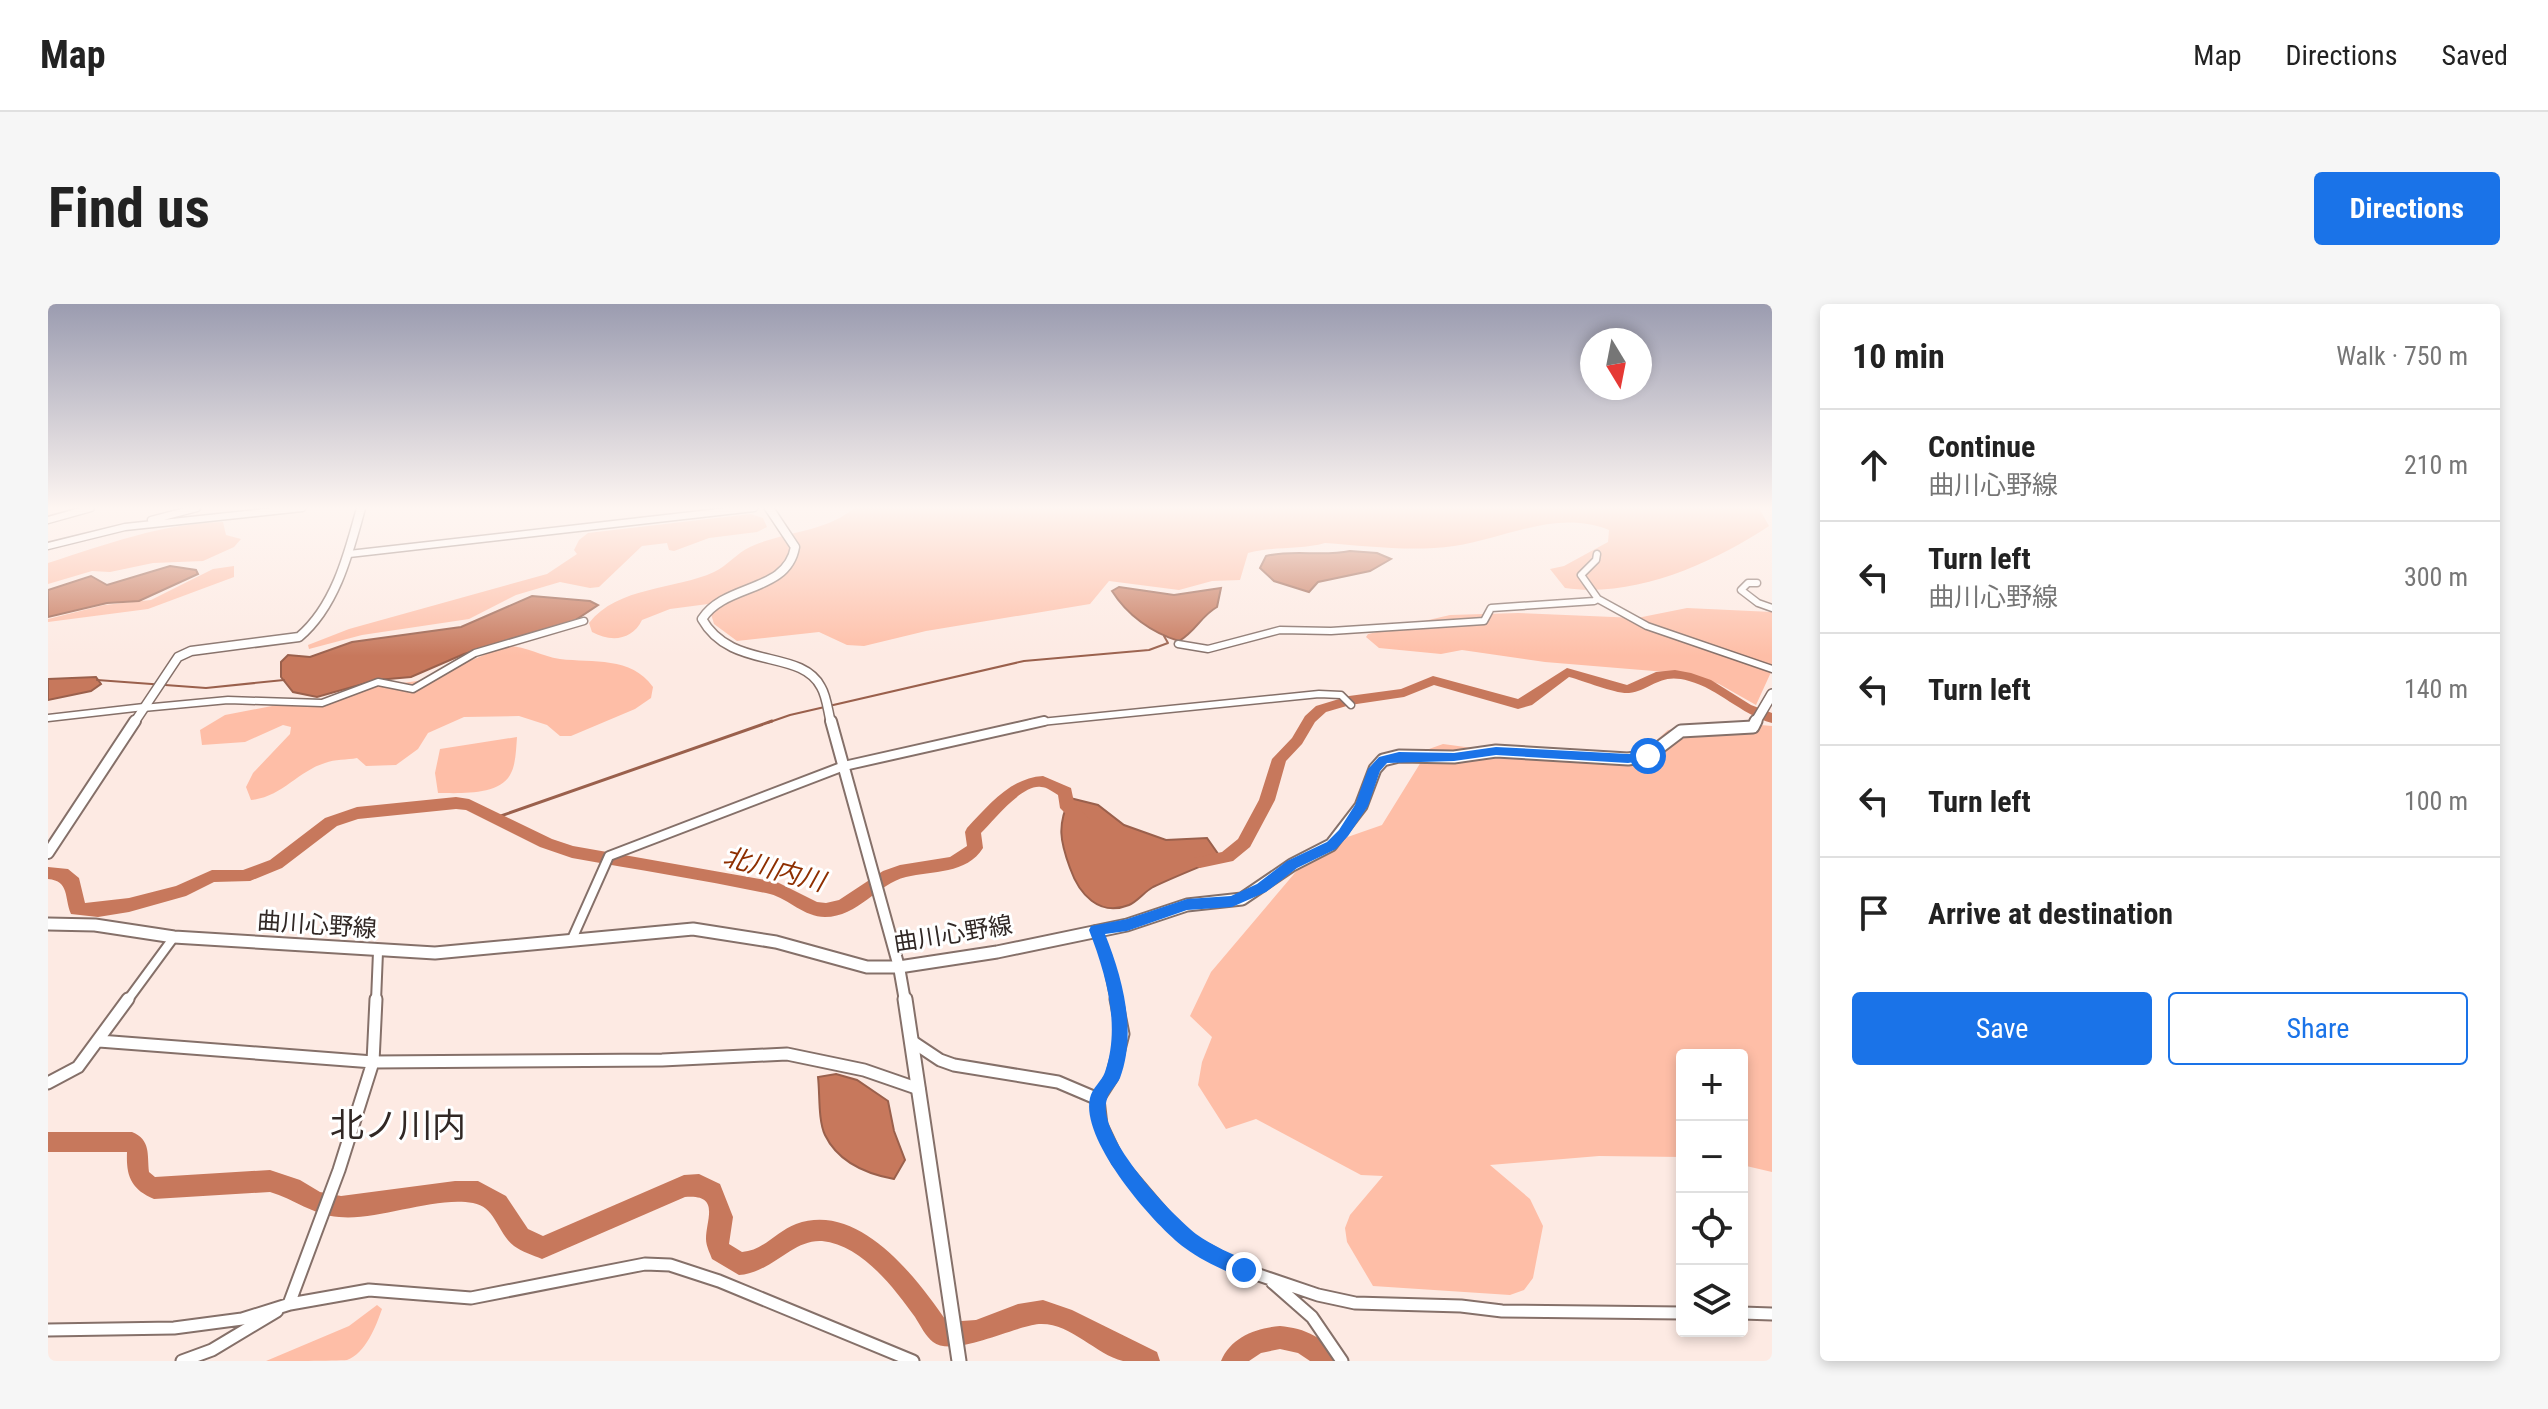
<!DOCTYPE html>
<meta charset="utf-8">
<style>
:root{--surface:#fff;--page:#f6f6f6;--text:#222;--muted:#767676;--line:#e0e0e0;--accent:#1a73e8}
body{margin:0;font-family:"Roboto Condensed","Noto Sans JP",sans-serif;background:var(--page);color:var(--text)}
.controls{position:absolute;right:24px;bottom:24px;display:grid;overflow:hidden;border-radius:8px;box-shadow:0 4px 12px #0003}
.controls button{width:72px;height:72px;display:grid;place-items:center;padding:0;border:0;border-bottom:2px solid var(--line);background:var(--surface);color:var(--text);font:40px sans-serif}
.compass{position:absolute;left:1532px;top:24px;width:72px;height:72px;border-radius:50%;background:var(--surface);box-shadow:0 4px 12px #0003;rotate:170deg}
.stop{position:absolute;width:24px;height:24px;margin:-18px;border:6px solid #1a73e8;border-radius:50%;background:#fff}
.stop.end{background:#1a73e8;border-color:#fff;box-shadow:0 2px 8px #0008}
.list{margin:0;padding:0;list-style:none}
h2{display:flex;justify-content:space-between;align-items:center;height:104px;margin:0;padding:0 32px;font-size:34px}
h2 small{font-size:26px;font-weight:400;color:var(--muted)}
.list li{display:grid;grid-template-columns:52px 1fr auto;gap:24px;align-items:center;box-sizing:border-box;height:112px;padding:0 32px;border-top:2px solid var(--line)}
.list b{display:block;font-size:30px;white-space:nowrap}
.list p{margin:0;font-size:26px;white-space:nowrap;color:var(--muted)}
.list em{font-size:26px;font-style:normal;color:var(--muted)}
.actions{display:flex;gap:16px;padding:24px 32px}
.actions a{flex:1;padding:18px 0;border:2px solid var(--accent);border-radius:8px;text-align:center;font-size:28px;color:var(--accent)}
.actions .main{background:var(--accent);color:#fff}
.icon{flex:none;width:44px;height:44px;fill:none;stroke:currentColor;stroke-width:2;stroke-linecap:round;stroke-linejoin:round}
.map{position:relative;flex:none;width:1724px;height:1057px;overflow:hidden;border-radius:8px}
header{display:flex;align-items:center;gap:48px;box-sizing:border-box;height:112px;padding:0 40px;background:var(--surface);border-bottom:2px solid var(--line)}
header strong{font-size:38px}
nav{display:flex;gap:44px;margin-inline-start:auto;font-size:28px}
.intro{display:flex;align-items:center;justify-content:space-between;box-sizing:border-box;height:192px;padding:0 48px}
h1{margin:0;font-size:56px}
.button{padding:20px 36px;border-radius:8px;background:var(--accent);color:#fff;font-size:28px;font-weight:700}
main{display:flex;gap:48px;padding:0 48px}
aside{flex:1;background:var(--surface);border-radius:8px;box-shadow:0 4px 12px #0003}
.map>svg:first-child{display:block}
.green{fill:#febea7}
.water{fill:#c7785c;stroke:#9a604c;stroke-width:2}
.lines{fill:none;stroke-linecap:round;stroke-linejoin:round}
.stream-far1{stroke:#9a604c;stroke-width:2}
.stream{stroke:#9a604c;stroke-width:3}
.river{fill:#c7785c;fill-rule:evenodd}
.minor-far2-casing{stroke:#857069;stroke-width:9}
.minor-far1-casing{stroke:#857069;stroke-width:12}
.minor-casing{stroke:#857069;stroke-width:15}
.tertiary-far2-casing{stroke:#857069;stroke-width:11}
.tertiary-far1-casing{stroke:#857069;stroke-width:14}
.tertiary-casing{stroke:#857069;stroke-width:17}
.secondary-far1-casing{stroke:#857069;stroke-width:12}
.secondary-casing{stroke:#857069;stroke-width:15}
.minor-far2{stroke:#fff;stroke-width:6}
.minor-far1{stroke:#fff;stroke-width:8}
.minor{stroke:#fff;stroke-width:11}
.tertiary-far2{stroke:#fff;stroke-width:8}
.tertiary-far1{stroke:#fff;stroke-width:10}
.tertiary{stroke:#fff;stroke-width:13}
.secondary-far1{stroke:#fff;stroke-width:9}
.secondary{stroke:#fff;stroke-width:11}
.route{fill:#1a73e8}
.labels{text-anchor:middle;stroke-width:6;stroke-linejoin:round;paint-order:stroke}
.street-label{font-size:24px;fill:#312825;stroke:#fff}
.water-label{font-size:26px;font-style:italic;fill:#8e2f00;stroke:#fff}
.near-quarter-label{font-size:34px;fill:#312825;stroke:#fff}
</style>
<header>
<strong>Map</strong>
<nav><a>Map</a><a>Directions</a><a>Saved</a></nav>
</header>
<div class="intro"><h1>Find us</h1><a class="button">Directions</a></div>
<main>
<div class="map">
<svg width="1724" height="1057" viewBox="0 0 1724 1057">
<rect width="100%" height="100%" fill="#fdeae3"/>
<path class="green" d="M806,204H1711L1721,222C1664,260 1586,294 1517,284L1502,265L1516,262L1560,238L1561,226C1509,205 1459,234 1406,242C1364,248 1319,242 1277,239C1252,246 1226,242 1200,249L1192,276L1164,277L1131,286L1061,277L1042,300L878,327L816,342L799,341L771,328L689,337L666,320L660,300L622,305L594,316C584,337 562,338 544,328L541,319C570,282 627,286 666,268C679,262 689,249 702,243C736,227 777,229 806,204Z
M703,210L715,214L719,223L709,228L661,234L626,247L621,246L619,239L594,242L551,283L542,284L512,278L468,291L421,315L314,331L261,345L260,341L301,325L499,270L529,250L526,246L531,236L540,229Z
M175,218L178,231L193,235L186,243L155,257L105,259L62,268L44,267L0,280V259C60,240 111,220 175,218Z
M186,262V273L100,305L0,318V315L56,301L103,296L165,265Z
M1639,304L1724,308V366L1708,401L1671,380L1642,370L1497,358L1414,346L1393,350L1331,344L1318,333L1320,330L1402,311L1470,309L1589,314Z
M457,342C477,341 492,352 512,355C545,359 583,352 605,383L603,394L587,405L523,432H512L499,421L471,412L416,413L380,429L370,445L348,461L318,462L309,454C299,456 287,455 277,459C250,467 234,493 203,496L198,483L205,469L242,430L243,423L235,421L197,438L154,441L152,426L177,411L224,402L272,398L331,382L377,376Z
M1690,419L1724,422V868L1694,861V751H1634V853L1551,852L1442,861L1482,895L1495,922L1485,974L1476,986L1462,991L1325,982L1299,938L1297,924L1302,911L1335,872L1313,871L1208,815L1178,825L1150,781L1154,758L1164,733L1142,712L1163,668L1268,544L1334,521L1381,445L1395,440L1513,456L1584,458L1620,426Z
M469,433C468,445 468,461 462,471C450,492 410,489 390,489L387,469L392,445Z
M329,1001L334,1005C328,1022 318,1049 299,1056C287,1057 234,1057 218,1057L301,1022Z"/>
<path class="water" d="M1302,247L1329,249L1343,255L1322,267L1270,278L1261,288L1226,277L1212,264L1218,252C1246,245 1273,253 1302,247Z
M122,262L148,266L150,270L91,297L59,299L0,313V286L43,272L59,281Z
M1071,283L1126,291L1173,284L1169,303C1153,312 1148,327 1131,337C1104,329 1079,311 1064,287Z
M484,292L542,297L550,301L523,319L416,350L363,373L329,376L269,393L245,388L233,373V358L240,351L262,353L304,338L413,323Z
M48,373L53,380L43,387L0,396V375Z
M1022,494L1050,501L1076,521L1118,536L1159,534L1173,554C1151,563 1128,572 1105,583C1096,588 1090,597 1081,601C1051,613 1031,590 1022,564C1012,537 1009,521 1022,494Z
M788,770L809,776L840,797L846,827L857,856L846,875C819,870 790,858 777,831C770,816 772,790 770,773Z"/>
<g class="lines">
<path class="stream-far1" d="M49,376L158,384L236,376
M719,419L742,411L976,357L1101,346L1120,339L1116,332"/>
<path class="stream" d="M447,514L724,417"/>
<path class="river" d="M1519,364L1579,381L1608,368L1627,366L1643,369L1663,376L1703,401L1724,409V419C1692,410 1671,385 1641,377C1611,368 1605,386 1581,389C1567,390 1537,377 1521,373L1484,401L1470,405L1386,381L1356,393L1302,401L1278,408L1267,418L1254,440L1238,457L1227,496L1202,543L1185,557L1152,564L1146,562L1144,558L1146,554L1174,548L1190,535L1211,496L1224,455L1244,434L1257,412L1268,402L1301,392L1353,385L1385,372L1470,395Z
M995,472L1023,484L1026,498L1042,516L1040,520H1028L1012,504L1010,491C1005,488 999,483 993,483C974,480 945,517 933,529L935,544C919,570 884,567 858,573C829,580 810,613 777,613C756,613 741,595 722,590C656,576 590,566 524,554L492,543L418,506L408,505L310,515L289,522L234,564L202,577L166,578L138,592L81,608L50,613L23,610C16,594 22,577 0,575V563L20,565L31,574L37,599L81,594L128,582L164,566H195L222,556L277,514L309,503L408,493L421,495L504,535L525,542L729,578L769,598L778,599L791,596L835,567L852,561L902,553L919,542L917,528L919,524C941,501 962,474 995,472Z
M0,828H84C103,836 99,850 101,868L107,873L222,866L252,876L272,888L293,892L407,877H430L458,892L480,925L495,932L636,871L651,870L672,880L685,913L681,940L694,948C715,947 729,927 748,920C811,897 868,973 899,1018L928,1016L970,1000L995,996L1024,1006L1109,1048L1112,1057C1101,1057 1086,1057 1075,1057C1047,1050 1022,1018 991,1020C967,1022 905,1054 885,1038C878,1033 872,1021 867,1013C846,984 814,941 774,937C744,935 724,969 691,971L664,955C662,949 658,942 658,935C658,915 673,890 637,893L494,955C485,951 474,948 466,942C450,930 448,903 425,899C386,892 330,917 291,913C265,911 246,895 222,888L106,895C83,885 78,872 79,848H0Z
M1232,1022C1256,1024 1280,1034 1290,1057H1262L1250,1049L1232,1045L1213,1049L1201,1057H1173C1183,1033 1208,1024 1232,1022Z"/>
<g class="minor-far2-casing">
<path id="minor-far2" d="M0,216L43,204
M103,216L149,204
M0,242L77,223L254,204
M301,250L706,204
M1709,279H1700L1693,286L1710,299L1724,304
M1550,295L1599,322L1724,365
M1130,340L1160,345L1232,326L1283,327L1436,317L1443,304L1546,297L1550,295L1533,271L1548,256L1549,250
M95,404L180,396L274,399L330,378L365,385L427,349L536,317
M0,414L96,403
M983,419L1271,390L1293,391L1303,401"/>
</g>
<g class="minor-far1-casing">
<path id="minor-far1" d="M1048,626L1059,654L1068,697
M524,635L561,552L796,462L996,417
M79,697L126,633
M328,697L330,648"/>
</g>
<g class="minor-casing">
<path id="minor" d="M1068,695L1075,730L1064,773L1050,795L1053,821L1070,857L1121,917L1144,938L1196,966L1270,991L1307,999L1413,1002L1454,1007L1634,1009
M51,737L325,758L614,756L739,750L816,766L871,785
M865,738L892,756L906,761L1010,778L1050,795
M0,779L30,763L80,695
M1224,978L1264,1013L1294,1057
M241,1000L291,866L325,758L328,695
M1694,1009L1724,1010
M0,1026L126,1024L194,1015L242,1000L321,986L423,994L597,960L622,961L671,977L865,1057
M134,1057L164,1046L229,1007"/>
</g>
<g class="tertiary-far2-casing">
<path id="tertiary-far2" d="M721,204L747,243C739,289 677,279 654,315C683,367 753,344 773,383C779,393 780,408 783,419
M86,419L130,353L143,347L251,333C288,302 301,248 313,204"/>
</g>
<g class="tertiary-far1-casing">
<path id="tertiary-far1" d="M783,417L851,663L857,697
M0,549L87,417"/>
</g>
<g class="tertiary-casing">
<path id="tertiary" d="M857,695L911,1057"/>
</g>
<g class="secondary-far1-casing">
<path id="secondary-far1" d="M1707,419L1724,390"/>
</g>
<g class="secondary-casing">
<path id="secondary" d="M0,620L47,621L126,633L387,649L645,625L728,638L819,663H851L949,648L1079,621L1139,601L1194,595L1244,561L1283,541L1313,502L1327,465L1335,456L1351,452L1406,453L1448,447L1580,455L1600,452L1633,427L1705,423L1708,417"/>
</g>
<use href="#minor-far2" class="minor-far2"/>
<use href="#minor-far1" class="minor-far1"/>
<use href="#minor" class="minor"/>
<use href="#tertiary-far2" class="tertiary-far2"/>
<use href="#tertiary-far1" class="tertiary-far1"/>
<use href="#tertiary" class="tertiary"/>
<use href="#secondary-far1" class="secondary-far1"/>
<use href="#secondary" class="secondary"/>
</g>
<linearGradient id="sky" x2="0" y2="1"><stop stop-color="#9b9cb0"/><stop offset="0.58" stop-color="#fef6f2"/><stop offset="1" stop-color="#fef6f2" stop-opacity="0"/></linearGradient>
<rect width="1724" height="352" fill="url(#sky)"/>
<path class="route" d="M1448,443L1580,450L1600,448L1606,452L1600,456L1580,459L1448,451L1406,457L1339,459L1332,467L1320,502L1300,532L1288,545L1249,564L1218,588L1184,603L1139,606L1079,627L1057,630C1075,675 1089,728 1072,774C1069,781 1061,787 1059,795C1047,831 1122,909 1148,930C1164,942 1185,950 1203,959L1205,966L1203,972L1196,975C1177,967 1153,956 1137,944C1105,920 1032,836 1042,794C1044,784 1054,777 1057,768C1073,722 1058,670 1041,626L1043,622L1079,615L1139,595L1183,592L1209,580L1239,557L1279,538L1291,526L1307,501L1320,465L1331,453L1351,448L1406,449Z"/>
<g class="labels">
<g class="street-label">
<text transform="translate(269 621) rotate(4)" y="8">曲川心野線</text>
<text transform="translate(905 630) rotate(-9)" y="8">曲川心野線</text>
</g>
<g class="water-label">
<text transform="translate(726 565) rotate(15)" y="9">北川内川</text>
</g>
<g class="near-quarter-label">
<text x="350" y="833">北ノ川内</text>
</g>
</g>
</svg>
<div class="controls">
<button>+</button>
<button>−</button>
<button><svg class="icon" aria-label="locate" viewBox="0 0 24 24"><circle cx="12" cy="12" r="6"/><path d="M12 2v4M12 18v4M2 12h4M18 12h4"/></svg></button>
<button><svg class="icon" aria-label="layers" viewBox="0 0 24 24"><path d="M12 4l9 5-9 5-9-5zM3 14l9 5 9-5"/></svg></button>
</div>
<svg class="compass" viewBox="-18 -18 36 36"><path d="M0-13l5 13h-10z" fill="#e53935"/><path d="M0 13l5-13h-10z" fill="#767676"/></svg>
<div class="stop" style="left:1600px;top:452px"></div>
<div class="stop end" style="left:1196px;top:966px"></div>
</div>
<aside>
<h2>10 min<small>Walk · 750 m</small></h2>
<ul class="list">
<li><svg class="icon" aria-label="ahead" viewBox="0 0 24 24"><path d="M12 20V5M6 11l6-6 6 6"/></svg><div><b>Continue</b><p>曲川心野線</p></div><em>210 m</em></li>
<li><svg class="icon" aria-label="left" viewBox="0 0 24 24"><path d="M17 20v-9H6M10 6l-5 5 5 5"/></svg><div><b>Turn left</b><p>曲川心野線</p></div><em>300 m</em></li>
<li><svg class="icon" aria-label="left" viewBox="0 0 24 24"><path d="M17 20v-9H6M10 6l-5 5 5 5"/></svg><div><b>Turn left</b></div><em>140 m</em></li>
<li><svg class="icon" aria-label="left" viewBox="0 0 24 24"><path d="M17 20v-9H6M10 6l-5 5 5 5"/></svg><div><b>Turn left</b></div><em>100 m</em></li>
<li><svg class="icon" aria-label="arrive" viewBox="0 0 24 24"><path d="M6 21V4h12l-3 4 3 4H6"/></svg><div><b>Arrive at destination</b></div></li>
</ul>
<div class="actions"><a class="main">Save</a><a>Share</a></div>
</aside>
</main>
